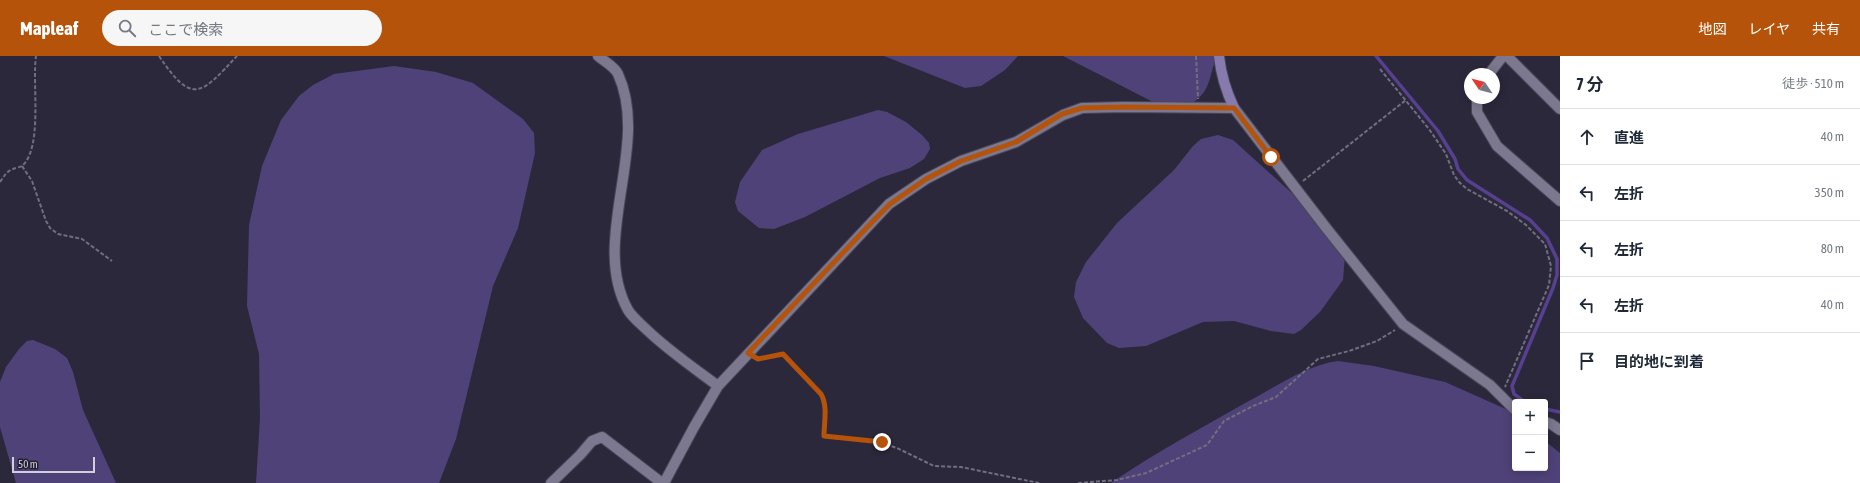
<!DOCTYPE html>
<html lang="ja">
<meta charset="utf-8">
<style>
:root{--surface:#fff;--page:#f6f6f7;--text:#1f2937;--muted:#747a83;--line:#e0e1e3;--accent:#b45309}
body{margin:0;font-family:"Asap Condensed","Noto Sans JP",sans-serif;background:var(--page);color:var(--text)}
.controls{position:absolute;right:12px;bottom:12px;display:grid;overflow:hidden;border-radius:4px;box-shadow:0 2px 10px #0003}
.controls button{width:36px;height:36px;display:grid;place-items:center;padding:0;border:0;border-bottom:1px solid var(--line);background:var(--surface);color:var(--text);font:20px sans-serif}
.compass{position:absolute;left:1464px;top:12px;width:36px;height:36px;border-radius:50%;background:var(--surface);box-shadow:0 2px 10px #0003;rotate:305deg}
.scale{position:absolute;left:12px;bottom:10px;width:83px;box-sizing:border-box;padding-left:4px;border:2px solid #d1cfdc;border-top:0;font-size:11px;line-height:14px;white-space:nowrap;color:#d1cfdc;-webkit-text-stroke:3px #231f32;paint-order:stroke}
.stop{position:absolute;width:12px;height:12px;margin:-9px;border:3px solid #b45309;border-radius:50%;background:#fff}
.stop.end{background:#b45309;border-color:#fff;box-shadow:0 1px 4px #0008}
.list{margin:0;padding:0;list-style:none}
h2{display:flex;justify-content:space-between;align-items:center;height:52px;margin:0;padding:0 16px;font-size:17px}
h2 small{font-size:13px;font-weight:400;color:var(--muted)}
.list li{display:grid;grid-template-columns:26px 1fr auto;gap:12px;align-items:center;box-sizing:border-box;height:56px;padding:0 16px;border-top:1px solid var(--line)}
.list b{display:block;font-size:15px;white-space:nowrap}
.list em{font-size:13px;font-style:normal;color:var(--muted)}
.icon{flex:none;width:22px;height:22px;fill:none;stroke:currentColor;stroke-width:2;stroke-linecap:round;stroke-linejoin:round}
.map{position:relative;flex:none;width:1560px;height:427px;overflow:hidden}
header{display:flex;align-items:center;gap:24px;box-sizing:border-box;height:56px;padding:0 20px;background:var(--accent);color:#fff}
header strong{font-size:19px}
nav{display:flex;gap:22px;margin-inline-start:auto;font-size:14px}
.search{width:280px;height:36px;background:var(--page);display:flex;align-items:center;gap:10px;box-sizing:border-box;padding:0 14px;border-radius:22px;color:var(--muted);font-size:15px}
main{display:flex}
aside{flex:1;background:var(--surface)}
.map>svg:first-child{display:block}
.green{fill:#4f4278}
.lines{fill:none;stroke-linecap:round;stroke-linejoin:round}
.stream{stroke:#56408f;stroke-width:3.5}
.street-casing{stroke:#4a4657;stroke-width:12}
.secondary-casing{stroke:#4a4657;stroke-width:12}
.path{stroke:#716e7f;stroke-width:2;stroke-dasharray:4 2;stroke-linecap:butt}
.street{stroke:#7c788f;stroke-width:10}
.secondary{stroke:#867aae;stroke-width:10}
.route{stroke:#b45309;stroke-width:5}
</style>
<header>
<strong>Mapleaf</strong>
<div class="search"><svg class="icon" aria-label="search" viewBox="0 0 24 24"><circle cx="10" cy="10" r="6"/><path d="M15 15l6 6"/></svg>ここで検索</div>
<nav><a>地図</a><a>レイヤ</a><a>共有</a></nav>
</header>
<main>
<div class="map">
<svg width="1560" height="427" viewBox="0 0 1560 427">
<rect width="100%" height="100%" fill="#2c283c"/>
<path class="green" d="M884,0H1018L1005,14L981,30L965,32Z
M1063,0H1215V4C1207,33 1208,38 1182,54L1163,51Z
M394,10L436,16L473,27L523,63L534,77L535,97L518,172L493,230L456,383L439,427H256L260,362L259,298L247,250L249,169L262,110L281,64L299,40L313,29L334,18Z
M878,54L887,56L906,66L922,79L929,87L930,93L924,103L910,112L880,122L805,161L774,173L759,172L738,155L735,146L740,126L762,94L798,78Z
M1218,79L1233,84L1294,139L1326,165L1345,199L1343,224L1320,256L1301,274L1294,278L1271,275L1234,265L1203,266L1146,290L1119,292L1107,287L1083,262L1074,241L1076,226L1086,206L1117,167L1174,114L1193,90L1201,83Z
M33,284L55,293L67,302L73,316L83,354L116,427H16L0,371V326L6,311L19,293L27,285Z
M1338,305L1374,310L1445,326L1508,354L1515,360V412H1545V385L1560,397V427H1111C1155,397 1201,372 1247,346C1276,331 1306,309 1338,305Z"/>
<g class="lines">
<path class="stream" d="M1376,0L1438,75L1455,103L1458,113L1467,124L1530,164L1547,182L1557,203V219L1553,232L1512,330L1514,338L1525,346
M1545,353L1560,356"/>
<g class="street-casing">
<path id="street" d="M598,0C604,5 615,11 618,18C651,90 589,184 628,254C632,261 641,268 647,274C669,295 694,312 718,330
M1507,0L1560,53
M1489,18L1503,0
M1477,42V56L1497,90L1560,145
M1545,366L1551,368L1560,374
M551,427L580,399L592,385L602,381L662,427
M664,427L694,371L718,330L889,148L926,123L961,105L1016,86L1063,59L1082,52L1123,51L1234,52L1327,173L1403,268L1490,329L1515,354"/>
</g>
<g class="secondary-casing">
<path id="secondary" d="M1219,0C1221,19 1226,35 1234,52"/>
</g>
<path class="path" d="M159,0C193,51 202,37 237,0
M1196,0L1198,43
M1380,13L1429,73L1446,98L1454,119L1459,126L1467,133L1507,155L1526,169L1545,188L1551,210L1549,229L1505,331
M22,110L32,125L46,165L50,172L58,178L82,183L112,205
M1303,125L1406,44
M0,126C4,120 7,115 13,113C15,112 20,111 22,110C43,92 32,27 36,0
M758,303L783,298L821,338C828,350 824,367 824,380L872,384L897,392L934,410L961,411L1039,427
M1078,427L1117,424L1146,417L1207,389L1224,365L1253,350L1276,341L1318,303L1349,295L1377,285L1395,274"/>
<use href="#street" class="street"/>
<use href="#secondary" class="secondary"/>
</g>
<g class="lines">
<path class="route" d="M882,386L824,380C824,367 828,350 821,338L783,298L758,303L748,297L875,163L890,148L926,123L961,105L1016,86L1062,58L1082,52L1123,51L1234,52L1271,101"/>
</g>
</svg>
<div class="controls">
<button>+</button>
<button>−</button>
</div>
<svg class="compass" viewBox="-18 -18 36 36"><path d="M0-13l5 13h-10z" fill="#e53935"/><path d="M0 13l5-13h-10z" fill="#747a83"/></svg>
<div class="scale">50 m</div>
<div class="stop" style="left:1271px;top:101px"></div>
<div class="stop end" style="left:882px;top:386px"></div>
</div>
<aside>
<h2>7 分<small>徒歩 · 510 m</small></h2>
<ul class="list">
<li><svg class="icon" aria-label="ahead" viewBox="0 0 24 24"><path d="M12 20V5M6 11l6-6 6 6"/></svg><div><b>直進</b></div><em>40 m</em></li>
<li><svg class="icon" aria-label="left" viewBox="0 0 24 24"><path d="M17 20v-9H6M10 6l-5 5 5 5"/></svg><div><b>左折</b></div><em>350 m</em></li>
<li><svg class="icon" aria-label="left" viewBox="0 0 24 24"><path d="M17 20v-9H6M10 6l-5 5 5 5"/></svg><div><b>左折</b></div><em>80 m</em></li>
<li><svg class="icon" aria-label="left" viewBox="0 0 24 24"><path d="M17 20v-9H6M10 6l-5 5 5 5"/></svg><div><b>左折</b></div><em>40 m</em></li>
<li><svg class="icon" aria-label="arrive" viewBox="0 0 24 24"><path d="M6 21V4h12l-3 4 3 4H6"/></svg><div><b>目的地に到着</b></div></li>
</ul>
</aside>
</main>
